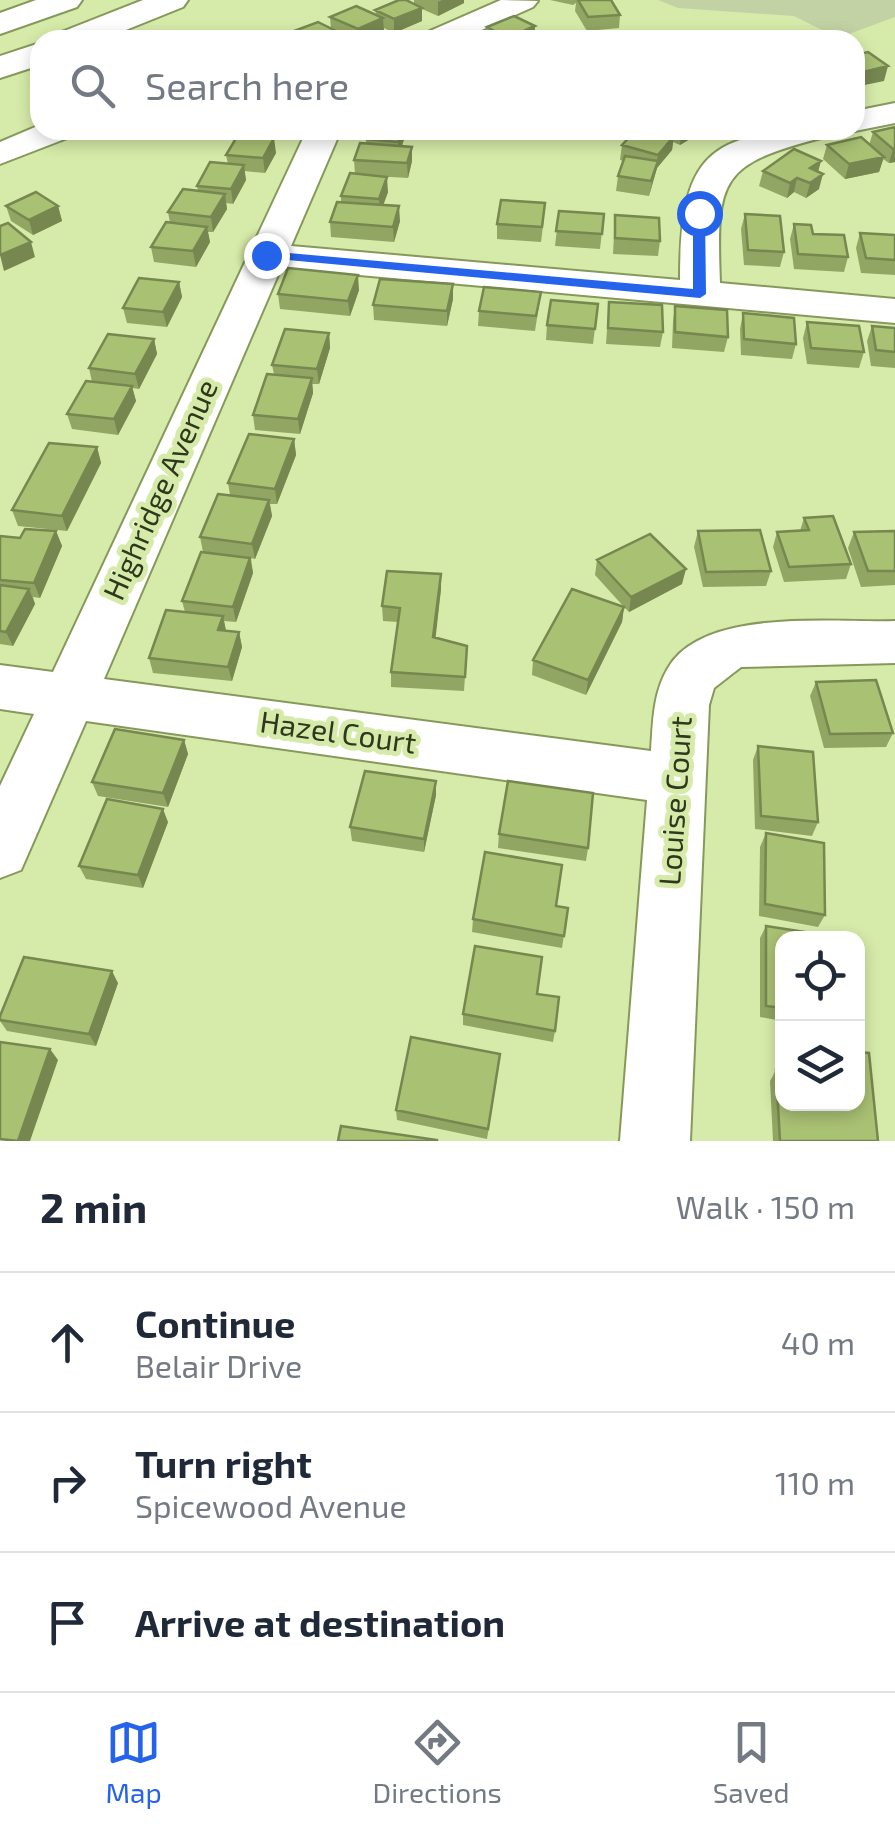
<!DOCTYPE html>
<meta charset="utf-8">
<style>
:root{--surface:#fff;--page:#f2f2f3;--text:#1f2937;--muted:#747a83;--line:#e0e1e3;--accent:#2563eb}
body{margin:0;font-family:"Exo 2",sans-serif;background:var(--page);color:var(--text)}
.controls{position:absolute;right:30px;bottom:30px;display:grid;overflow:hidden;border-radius:20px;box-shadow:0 5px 15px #0003}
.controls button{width:90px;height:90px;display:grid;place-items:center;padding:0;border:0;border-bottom:2px solid var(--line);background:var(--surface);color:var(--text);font:50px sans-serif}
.stop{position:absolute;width:30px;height:30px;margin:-22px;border:8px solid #2563eb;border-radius:50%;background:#fff}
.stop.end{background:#2563eb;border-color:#fff;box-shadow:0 2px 10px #0008}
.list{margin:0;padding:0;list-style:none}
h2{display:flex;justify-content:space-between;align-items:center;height:130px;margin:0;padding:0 40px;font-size:42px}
h2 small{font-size:32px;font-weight:400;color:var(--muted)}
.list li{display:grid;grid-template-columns:65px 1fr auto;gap:30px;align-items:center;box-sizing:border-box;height:140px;padding:0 40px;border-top:2px solid var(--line)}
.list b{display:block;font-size:38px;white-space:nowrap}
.list p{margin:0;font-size:32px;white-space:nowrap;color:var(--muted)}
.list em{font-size:32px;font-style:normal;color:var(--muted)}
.icon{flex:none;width:55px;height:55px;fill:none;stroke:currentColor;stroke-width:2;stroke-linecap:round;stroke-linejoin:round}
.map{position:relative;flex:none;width:895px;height:1141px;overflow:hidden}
.search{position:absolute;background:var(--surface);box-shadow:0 5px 15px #0003;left:30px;right:30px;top:30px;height:110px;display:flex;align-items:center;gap:25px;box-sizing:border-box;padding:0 35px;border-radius:30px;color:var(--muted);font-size:38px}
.sheet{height:550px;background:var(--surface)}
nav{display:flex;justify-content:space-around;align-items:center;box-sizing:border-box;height:140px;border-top:2px solid var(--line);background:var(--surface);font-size:28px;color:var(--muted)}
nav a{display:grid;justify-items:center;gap:5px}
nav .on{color:var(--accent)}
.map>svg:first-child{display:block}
.green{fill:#c3d2a4}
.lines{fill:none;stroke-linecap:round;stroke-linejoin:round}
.minor-casing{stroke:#86995b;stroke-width:4}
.highway-casing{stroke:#86995b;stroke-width:4}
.minor{fill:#fff;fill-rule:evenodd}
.highway{fill:#fff;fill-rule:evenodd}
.wall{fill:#91a663}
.shaded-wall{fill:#768750}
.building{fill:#a9c173;stroke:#768750;stroke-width:2.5}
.route{fill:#2563eb}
.labels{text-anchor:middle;stroke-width:10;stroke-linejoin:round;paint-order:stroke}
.street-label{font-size:30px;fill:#2f371d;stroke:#d6eba9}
</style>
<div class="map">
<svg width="895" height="1141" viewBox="0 0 895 1141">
<rect width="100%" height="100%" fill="#d6eba9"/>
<path class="green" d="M658,0H895V17L838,38L794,16L678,8Z"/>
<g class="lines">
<g class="minor-casing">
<path id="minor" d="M501,0L538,1L533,7L459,40H419L423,34Z
M895,103V123L855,131L851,130H855V111Z
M40,125V130H75L70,137L0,164V142Z
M307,130H341L291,246L680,280C680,156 706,130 830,130L825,137C720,164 716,177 720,283L895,299V323L281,268L104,679L651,751C653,722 653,693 668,668C703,607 834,623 895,621V663L741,667L714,688L709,705L690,1141H620L647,800L86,721L21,870L0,878V786L34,714L0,709V665L53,672Z"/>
</g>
<g class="highway-casing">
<path id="highway" d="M36,0H82L77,7L0,34V13Z
M143,0H188L183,7L101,40H54L59,33Z
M40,43V65L0,78V56Z"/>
</g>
<use href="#minor" class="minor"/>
<use href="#highway" class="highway"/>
</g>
<path class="wall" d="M414,0H464V3L438,16L422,9V21L394,33L384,28V32L366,40H352L340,34V40H286V34L331,29L330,17L376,14L375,10L414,4Z
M550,0H611L620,15L619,28L587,31L575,11L576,3L573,5Z
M535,26L534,40H464L487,39V27Z
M895,127V162L889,163L883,159L879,172L845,179L823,159L827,145H869L873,132Z
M233,130H275L271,138L276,153L265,173L244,171L246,180L233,204L226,203L227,209L213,232H208L210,242L196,267L154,262L151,247L170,223L168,212L198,191L197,186L228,164L226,155L237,136L233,135Z
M369,130H406L402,146L412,147V161L408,178L374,176L388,192L383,205L400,221L394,242L331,237L330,222L341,202V196L355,174L354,160L366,144V139Z
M636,130H705L680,145L673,142L672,150L657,168L649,196L616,191L618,176L623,161L620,160L622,145Z
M763,171H818L819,189L806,198L794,192L787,198L759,186Z
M6,206H58L62,221L33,235L11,221Z
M559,211L604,214L600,249L555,246Z
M745,214L784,252L780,267L744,265L741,229Z
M615,215L660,241L658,256L613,254Z
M544,218L541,242L497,239V224Z
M794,224L848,257L844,272L794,269L790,239Z
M860,233L895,235V275L861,273L856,248Z
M179,282L182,297L167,327L127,323L123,308Z
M359,290L350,316L280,309L278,294Z
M541,292L535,331L478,326L479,311Z
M453,299L447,326L374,320L373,305Z
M609,302L663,332L660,347L606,344Z
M598,304L593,344L546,340L547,325Z
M675,306L728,337L724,352L672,348L673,321Z
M743,313L796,344L792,359L741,355L740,329Z
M807,322L864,352L859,368L807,364L803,338Z
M872,326L895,328V368L871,366L867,341Z
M329,333L330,348L319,384H312L313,393L300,434L255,430L253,415L274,374L272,365Z
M154,339L157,354L139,389L132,388L136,401L118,435L72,429L67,414L92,382L89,368Z
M294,439L296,455L277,504H270L272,516L255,559L251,558L253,573L236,622L224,621L226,631L239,632L242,647L232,681L153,673L149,658L185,612L182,601L203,552L200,537L230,495L228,483Z
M97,447L101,463L67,531L18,526L12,510Z
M804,518L851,564L846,579L784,582L773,547L777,532L800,531Z
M56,531L62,546L40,598L33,597L35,604L13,646L0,644V536L20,538Z
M698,531L771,571L766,586L703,587L694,547Z
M895,531V585L861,587L848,548L854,532Z
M597,560L682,584L629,612L624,607L622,622L586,695L532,675L533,660L624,607L595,575Z
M441,574V589L435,637L467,646L464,691L391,687V672L398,622L383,621L382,606Z
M816,682L893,733L886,747L824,748L810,696Z
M184,740L188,754L168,807L98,796L92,782Z
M758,746L818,822L812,836L755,829L753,760Z
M436,781V795L424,852L352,841L350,827Z
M168,822L143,888L86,879L79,866Z
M766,833L825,915L818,927L759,916L760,847Z
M499,834L588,848L586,861L498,848Z
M556,906L568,908L562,948L472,932L473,919Z
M766,926L782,938V1021L760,1017V938Z
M118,983L96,1046L7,1031L0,1021V1016Z
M463,1014L555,1031L553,1042L463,1025Z
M499,1065L487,1139L397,1120L396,1110Z
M776,1070L878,1141H773L770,1081Z"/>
<path class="shaded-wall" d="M442,0H464V3L438,16V2Z
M422,8V21L394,33V19Z
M383,18L384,32L366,40H359L358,29Z
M535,26L534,40H507V38Z
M340,33V40H322Z
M888,66L884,81L855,87V74Z
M402,130H406V134L398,157V142Z
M682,130H705L680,145Z
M674,136L672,150L657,168L649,196L658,155Z
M274,138L276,153L265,173L263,158Z
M412,147V161L408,178L407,163Z
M895,148V162L889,163L893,149Z
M884,157L879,172L845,179L849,164Z
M821,161L817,176L806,183L810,168Z
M244,165L246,180L233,204L231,189Z
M823,174L819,189L806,198L810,183Z
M387,177L388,192L380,214L379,199Z
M797,178L794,192L787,198L790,183Z
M225,194L227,209L213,232L211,217Z
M58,206L62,221L33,235L29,220Z
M399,206L400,221L394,242L393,227Z
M207,227L210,242L196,267L193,251Z
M31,242L35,257L4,271L0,255Z
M358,275L359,290L350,316L348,301Z
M179,282L182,297L167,327L163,312Z
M453,284V299L447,326V311Z
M329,333L330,348L319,384L317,369Z
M154,339L157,354L139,389L135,374Z
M312,378L313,393L300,434L298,419Z
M132,386L136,401L118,435L114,419Z
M294,439L296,455L277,504L275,489Z
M97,447L101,463L67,531L62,516Z
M269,500L272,516L255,559L252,544Z
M56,531L62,546L40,598L34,583Z
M250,558L253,573L236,622L233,607Z
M686,569L682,584L629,612L631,597Z
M441,574V589L434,652L433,637Z
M29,589L35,604L13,646L6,632Z
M624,607L622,622L586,695L588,680Z
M223,616L226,631L218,630Z
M239,632L242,647L232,681L228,667Z
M184,740L188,754L168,807L163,793Z
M436,781V795L424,852V839Z
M163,809L168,822L143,888L138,875Z
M112,971L118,983L96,1046L89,1034Z
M50,1049L58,1060L30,1141H18Z"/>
<path class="building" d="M399,0H406L422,8L394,19L375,10Z
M578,0H611L620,15L588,17Z
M356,6L383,18L358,29L330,17Z
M514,16L535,26L507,38L487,27Z
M318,22L340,33L322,40H297L286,34Z
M476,34L489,40H464Z
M868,52L888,66L855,74V55Z
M895,127V148L893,149L873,132Z
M369,130H402L398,142L366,139Z
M636,130H654L674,136L658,155L622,145Z
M238,135L274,138L263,158L226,155Z
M861,137L884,157L849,164L827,145Z
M360,143L412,147L407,163L354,160Z
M794,149L821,161L810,168L823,174L810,183L797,178L790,183L763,171Z
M625,156L658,161L651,181L618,176Z
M210,162L244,165L231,189L197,186Z
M350,173L387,177L379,199L341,196Z
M183,189L225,194L211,217L168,212Z
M36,192L58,206L29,220L6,206Z
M501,200L545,203L542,227L497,224Z
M337,202L399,206L393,227L330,222Z
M559,211L604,214L602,234L556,231Z
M745,214L780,216L784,252L748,250Z
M615,215L659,218L660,241L615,238Z
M166,222L207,227L193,251L151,247Z
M8,223L31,242L0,255V226Z
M794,224L811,225L813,234L844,235L848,257L798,254Z
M860,233L895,235V260L866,258Z
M288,268L358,275L348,301L278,294Z
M139,278L179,282L163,312L123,308Z
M380,279L453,284L447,311L373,305Z
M484,287L541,292L536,316L479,311Z
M551,300L598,304L595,329L547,325Z
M609,302L662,305L663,332L608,328Z
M675,306L727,310L728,337L675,332Z
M743,313L794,318L796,344L744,339Z
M807,322L859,326L864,352L811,348Z
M872,326L895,328V352L876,350Z
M285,329L329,333L317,369L272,365Z
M108,334L154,339L135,374L89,368Z
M267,374L312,378L298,419L253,415Z
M86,381L132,386L114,419L67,414Z
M249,434L294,439L275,489L228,483Z
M49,443L97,447L62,516L12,510Z
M218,494L269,500L252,544L200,537Z
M833,516L851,564L789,567L777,532L809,530L804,518Z
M25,529L56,531L34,583L0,580V536L20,538Z
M760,530L771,571L706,572L698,531Z
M895,531V571H868L854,532Z
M650,534L686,569L631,597L597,560Z
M201,552L250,558L233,607L182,601Z
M387,571L441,574L433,637L467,646L465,677L391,672L400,608L382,606Z
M0,585L29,589L6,632L0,631Z
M572,589L624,607L588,680L533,660Z
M166,610L223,616L218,630L239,632L228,667L149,658Z
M876,680L893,733L830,734L816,682Z
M115,729L184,740L163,793L92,782Z
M758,746L813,752L818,822L761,816Z
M365,771L436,781L424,839L350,827Z
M508,781L593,793L588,848L499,834Z
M107,799L163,809L138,875L79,866Z
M766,833L824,843L825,915L765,904Z
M485,852L562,865L556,906L568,908L564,936L473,919Z
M766,926L831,936V938H782V1008L766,1006Z
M475,946L542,957L537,994L559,997L555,1031L463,1014Z
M24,957L112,971L89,1034L0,1020V1016Z
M411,1037L500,1054L488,1129L396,1110Z
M0,1042L50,1049L18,1141L0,1139Z
M858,1052L869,1053L878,1141H780L776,1070L782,1071V1104H858Z
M341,1126L437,1140V1141H338Z"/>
<path class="route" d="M699,209L705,213L706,294L700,298L266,258L260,255L266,251L693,289V213Z"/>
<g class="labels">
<g class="street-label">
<text transform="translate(161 490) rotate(-66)" y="10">Highridge Avenue</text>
<text transform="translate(338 733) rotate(8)" y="10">Hazel Court</text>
<text transform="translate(676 801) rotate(-86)" y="10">Louise Court</text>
</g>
</g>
</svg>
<div class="controls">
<button><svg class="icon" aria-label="locate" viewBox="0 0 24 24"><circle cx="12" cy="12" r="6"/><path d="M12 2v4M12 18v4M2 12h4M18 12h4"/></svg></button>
<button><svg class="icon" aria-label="layers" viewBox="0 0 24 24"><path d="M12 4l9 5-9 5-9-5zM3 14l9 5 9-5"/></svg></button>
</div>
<div class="stop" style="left:699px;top:213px"></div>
<div class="stop end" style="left:266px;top:255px"></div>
<div class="search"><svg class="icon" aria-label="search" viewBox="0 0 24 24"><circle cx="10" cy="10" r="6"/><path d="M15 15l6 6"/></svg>Search here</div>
</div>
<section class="sheet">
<h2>2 min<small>Walk · 150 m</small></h2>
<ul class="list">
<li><svg class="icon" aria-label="ahead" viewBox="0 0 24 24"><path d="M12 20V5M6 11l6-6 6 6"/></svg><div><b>Continue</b><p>Belair Drive</p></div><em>40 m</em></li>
<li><svg class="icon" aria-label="right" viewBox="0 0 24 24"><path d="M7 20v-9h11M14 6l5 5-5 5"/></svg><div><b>Turn right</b><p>Spicewood Avenue</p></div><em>110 m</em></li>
<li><svg class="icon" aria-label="arrive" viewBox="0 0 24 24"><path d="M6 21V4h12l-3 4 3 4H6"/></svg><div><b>Arrive at destination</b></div></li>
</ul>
</section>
<nav>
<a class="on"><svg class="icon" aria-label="map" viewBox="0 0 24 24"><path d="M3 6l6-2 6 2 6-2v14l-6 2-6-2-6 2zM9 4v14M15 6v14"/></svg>Map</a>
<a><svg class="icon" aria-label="directions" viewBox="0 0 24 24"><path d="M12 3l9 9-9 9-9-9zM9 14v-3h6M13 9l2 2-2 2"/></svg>Directions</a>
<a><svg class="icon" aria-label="saved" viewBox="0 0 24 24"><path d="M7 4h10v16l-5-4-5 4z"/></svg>Saved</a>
</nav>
